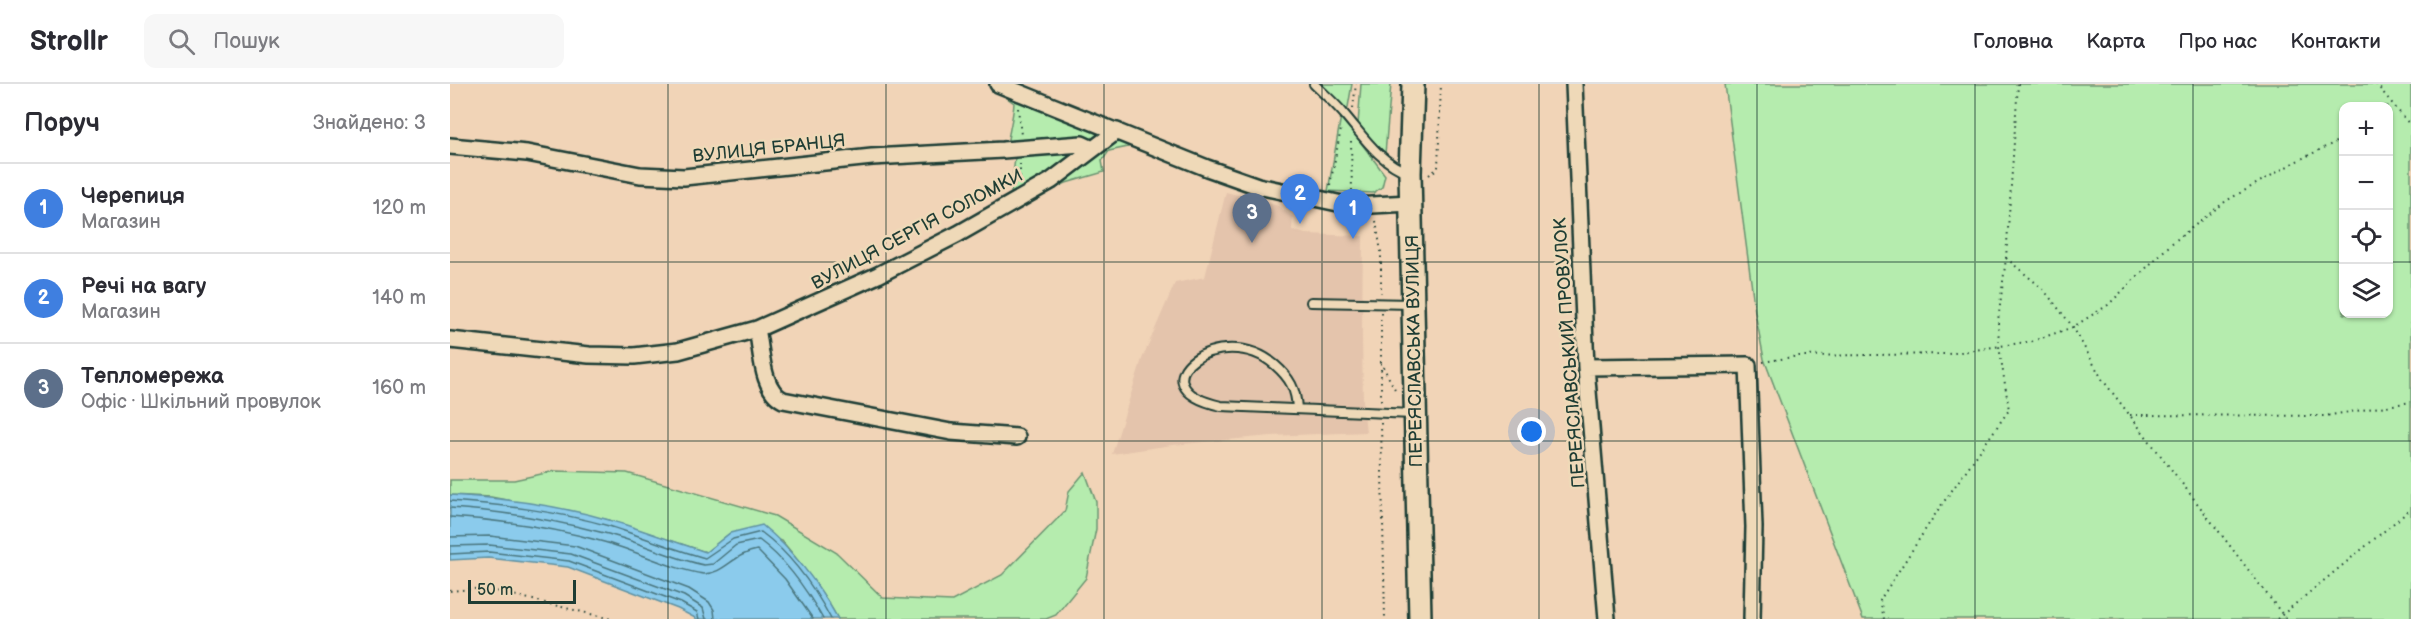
<!DOCTYPE html>
<html lang="uk">
<meta charset="utf-8">
<style>
:root{--surface:#fff;--page:#f7f7f7;--text:#2b2b33;--muted:#7c7c81;--line:#e1e1e2;--accent:#b45309}
body{margin:0;font-family:"Balsamiq Sans",sans-serif;background:var(--page);color:var(--text)}
.controls{position:absolute;right:18px;top:18px;display:grid;overflow:hidden;border-radius:12px;box-shadow:0 2px 4px #0004}
.controls button{width:54px;height:54px;display:grid;place-items:center;padding:0;border:0;border-bottom:2px solid var(--line);background:var(--surface);color:var(--text);font:30px sans-serif}
.scale{position:absolute;left:18px;bottom:15px;width:108px;box-sizing:border-box;padding-left:6px;border:3px solid #1f3d34;border-top:0;font-size:16px;line-height:21px;white-space:nowrap;color:#1f3d34;-webkit-text-stroke:4px #efd9b8;paint-order:stroke}
.you{position:absolute;left:1082px;top:348px;width:21px;height:21px;margin:-15px;border:4px solid #fff;border-radius:50%;background:#1a73e8;box-shadow:0 0 0 9px #1a73e833}
.badge{display:grid;place-items:center;width:39px;height:39px;border-radius:50%;background:var(--accent);color:#fff;font-size:20px;font-weight:700}
.pin{position:absolute;translate:-50% -50px;filter:drop-shadow(0 2px 3px #0008)}
.pin::after{content:'';position:absolute;top:32px;width:21px;height:18px;background:inherit;clip-path:polygon(0 0,100% 0,50% 100%)}
.list{margin:0;padding:0;list-style:none}
h2{display:flex;justify-content:space-between;align-items:center;height:78px;margin:0;padding:0 24px;font-size:26px}
h2 small{font-size:20px;font-weight:400;color:var(--muted)}
.list li{display:grid;grid-template-columns:39px 1fr auto;gap:18px;align-items:center;box-sizing:border-box;height:90px;padding:0 24px;border-top:2px solid var(--line)}
.list b{display:block;font-size:22px;white-space:nowrap}
.list p{margin:0;font-size:20px;white-space:nowrap;color:var(--muted)}
.list em{font-size:20px;font-style:normal;color:var(--muted)}
.icon{flex:none;width:33px;height:33px;fill:none;stroke:currentColor;stroke-width:2;stroke-linecap:round;stroke-linejoin:round}
.map{position:relative;flex:none;width:1961px;height:535px;overflow:hidden}
header{display:flex;align-items:center;gap:36px;box-sizing:border-box;height:84px;padding:0 30px;background:var(--surface);border-bottom:2px solid var(--line)}
header strong{font-size:28px}
nav{display:flex;gap:33px;margin-inline-start:auto;font-size:21px}
.search{width:420px;height:54px;background:var(--page);display:flex;align-items:center;gap:15px;box-sizing:border-box;padding:0 21px;border-radius:12px;color:var(--muted);font-size:22px}
main{display:flex}
aside{flex:1;background:var(--surface)}
.map>svg:first-child{display:block}
.built{fill:#e4c4ac}
.green{fill:#b5ecae;stroke:#6a9471;stroke-width:1.5;fill-rule:evenodd}
.water{fill:#8bcbec;stroke:#6092a2;stroke-width:1.5}
.lines{fill:none;stroke-linecap:round;stroke-linejoin:round}
.shore{stroke:#4a767e;stroke-width:1.5}
.service-casing{stroke:#1f3d34;stroke-width:12}
.minor-casing{stroke:#1f3d34;stroke-width:20}
.secondary-casing{stroke:#1f3d34;stroke-width:26}
.path{stroke:#1f3d34;stroke-width:2;stroke-dasharray:1.5 4.5;stroke-linecap:butt}
.service{stroke:#efd9b8;stroke-width:8}
.minor{stroke:#efd9b8;stroke-width:15}
.secondary{stroke:#efd9b8;stroke-width:21}
.grid{fill:none;stroke:#1f3d34;stroke-width:1.5;stroke-opacity:0.55}
.labels{text-anchor:middle;stroke-width:5;stroke-linejoin:round;paint-order:stroke}
.street-label{font-size:18px;fill:#1f3d34;stroke:#efd9b8}
</style>
<header>
<strong>Strollr</strong>
<div class="search"><svg class="icon" aria-label="search" viewBox="0 0 24 24"><circle cx="10" cy="10" r="6"/><path d="M15 15l6 6"/></svg>Пошук</div>
<nav><a>Головна</a><a>Карта</a><a>Про нас</a><a>Контакти</a></nav>
</header>
<main>
<aside>
<h2>Поруч<small>Знайдено: 3</small></h2>
<ul class="list">
<li><span class="badge" style="background:#3f7fe0">1</span><div><b>Черепиця</b><p>Магазин</p></div><em>120 m</em></li>
<li><span class="badge" style="background:#3f7fe0">2</span><div><b>Речі на вагу</b><p>Магазин</p></div><em>140 m</em></li>
<li><span class="badge" style="background:#5c6f8a">3</span><div><b>Тепломережа</b><p>Офіс · Шкільний провулок</p></div><em>160 m</em></li>
</ul>
</aside>
<div class="map">
<svg width="1961" height="535" viewBox="0 0 1961 535">
<rect width="100%" height="100%" fill="#f1d4b7"/>
<filter id="ink" filterUnits="userSpaceOnUse"><feTurbulence type="fractalNoise" baseFrequency=".0167" numOctaves="2"/><feDisplacementMap in="SourceGraphic" scale="12" xChannelSelector="R" yChannelSelector="G"/><feConvolveMatrix kernelMatrix="1 2 1 2 8 2 1 2 1" color-interpolation-filters="sRGB"/></filter>
<g filter="url(#ink)">
<path class="built" d="M776,108L828,122L843,133L842,146L855,150L913,152L912,250L913,321L916,348L821,352L722,361L662,370L692,275L725,199L755,193Z"/>
<path class="green" d="M556,0L682,52L678,63L659,67L652,77L654,88L616,99L559,126L565,74H556C556,55 563,38 564,19L553,11Z
M866,0H902L897,29Z
M911,0H941L935,70L908,41Z
M1275,0H1961V535H1413L1314,275L1305,228ZM1894,22H1938V230H1894Z
M891,32L935,91L932,103L923,109L878,107Z
M105,387L177,389L325,432L387,469L433,514L502,517L552,491L615,427L619,407L635,388L646,418V445L636,494L606,531L596,535H388C373,507 353,482 332,457L280,449L256,468L159,436L41,413L0,411V396H64Z"/>
<path class="water" d="M0,411C53,414 108,421 159,436C192,445 223,458 256,468L280,449L312,441C344,467 368,499 388,535H247L228,525L118,483L38,474L0,476Z"/>
<g class="lines">
<path class="shore" d="M0,417C53,421 107,427 159,442C191,452 222,465 255,474L283,455L311,448C341,470 364,503 381,535
M0,424C52,427 103,436 154,449C188,457 220,474 254,481L263,480L286,461L309,456C336,476 357,506 373,535
M0,433C51,436 104,444 154,458C187,467 220,485 254,490C274,490 283,470 307,466L335,495L363,535
M0,453L40,452L125,462L239,505L259,518L264,526L265,535
M0,462L39,461L121,470L234,512L253,524L256,535
M0,470L39,468L119,477L231,519L247,528L249,535"/>
<g class="service-casing">
<path id="service" d="M864,0C874,10 885,19 894,30C913,52 929,78 959,89
M861,218L962,220
M847,325C846,305 840,294 825,281C771,234 680,302 771,322L963,330"/>
</g>
<g class="minor-casing">
<path id="minor" d="M548,0L757,84L808,102L902,122L961,119
M1124,0L1136,283L1157,535
M0,62L77,69L190,91L234,93L422,73L553,66L632,60L643,65
M307,245C312,267 311,305 333,316L501,348L567,353
M0,256L139,271L184,272L228,267L307,245L428,191L508,150L601,97L667,47
M1136,283L1298,281L1304,443L1302,535"/>
</g>
<g class="secondary-casing">
<path id="secondary" d="M963,0L960,89L970,535"/>
</g>
<path class="path" d="M1926,0L1961,42
M568,24L571,51
M903,24L906,0
M901,57L902,108
M979,91L988,84L991,0
M570,99V80
M880,101L891,45
M926,137L931,168V209
M1556,174L1593,205L1623,243L1652,295L1836,535
M931,229V279L947,309
M1313,278L1349,272L1498,270L1583,257L1623,243L1658,221L1721,160L1776,117L1845,78L1894,54
M931,279V318
M1680,331L1875,332L1961,318
M931,339L935,535
M0,507L34,504L161,535
M1434,535L1430,516L1488,426L1559,326L1549,262L1548,237L1556,174L1568,0
M1827,535L1961,425"/>
<use href="#service" class="service"/>
<use href="#minor" class="minor"/>
<use href="#secondary" class="secondary"/>
</g>
</g>
<path class="grid" d="M218,0V535M436,0V535M654,0V535M872,0V535M1089,0V535M1307,0V535M1525,0V535M1743,0V535M0,178H1894M1938,178H1961M0,357H1961"/>
<g class="labels">
<g class="street-label">
<text transform="translate(319 64) rotate(-6)" y="6">ВУЛИЦЯ БРАНЦЯ</text>
<text transform="translate(467 145) rotate(-28)" y="6">ВУЛИЦЯ СЕРГІЯ СОЛОМКИ</text>
<text transform="translate(964 267) rotate(-91)" y="6">ПЕРЕЯСЛАВСЬКА ВУЛИЦЯ</text>
<text transform="translate(1119 269) rotate(-94)" y="6">ПЕРЕЯСЛАВСЬКИЙ ПРОВУЛОК</text>
</g>
</g>
</svg>
<div class="controls">
<button>+</button>
<button>−</button>
<button><svg class="icon" aria-label="locate" viewBox="0 0 24 24"><circle cx="12" cy="12" r="6"/><path d="M12 2v4M12 18v4M2 12h4M18 12h4"/></svg></button>
<button><svg class="icon" aria-label="layers" viewBox="0 0 24 24"><path d="M12 4l9 5-9 5-9-5zM3 14l9 5 9-5"/></svg></button>
</div>
<div class="scale">50 m</div>
<div class="you"></div>
<div class="pin badge" style="left:903px;top:155px;background:#3f7fe0">1</div>
<div class="pin badge" style="left:850px;top:140px;background:#3f7fe0">2</div>
<div class="pin badge" style="left:802px;top:159px;background:#5c6f8a">3</div>
</div>
</main>
